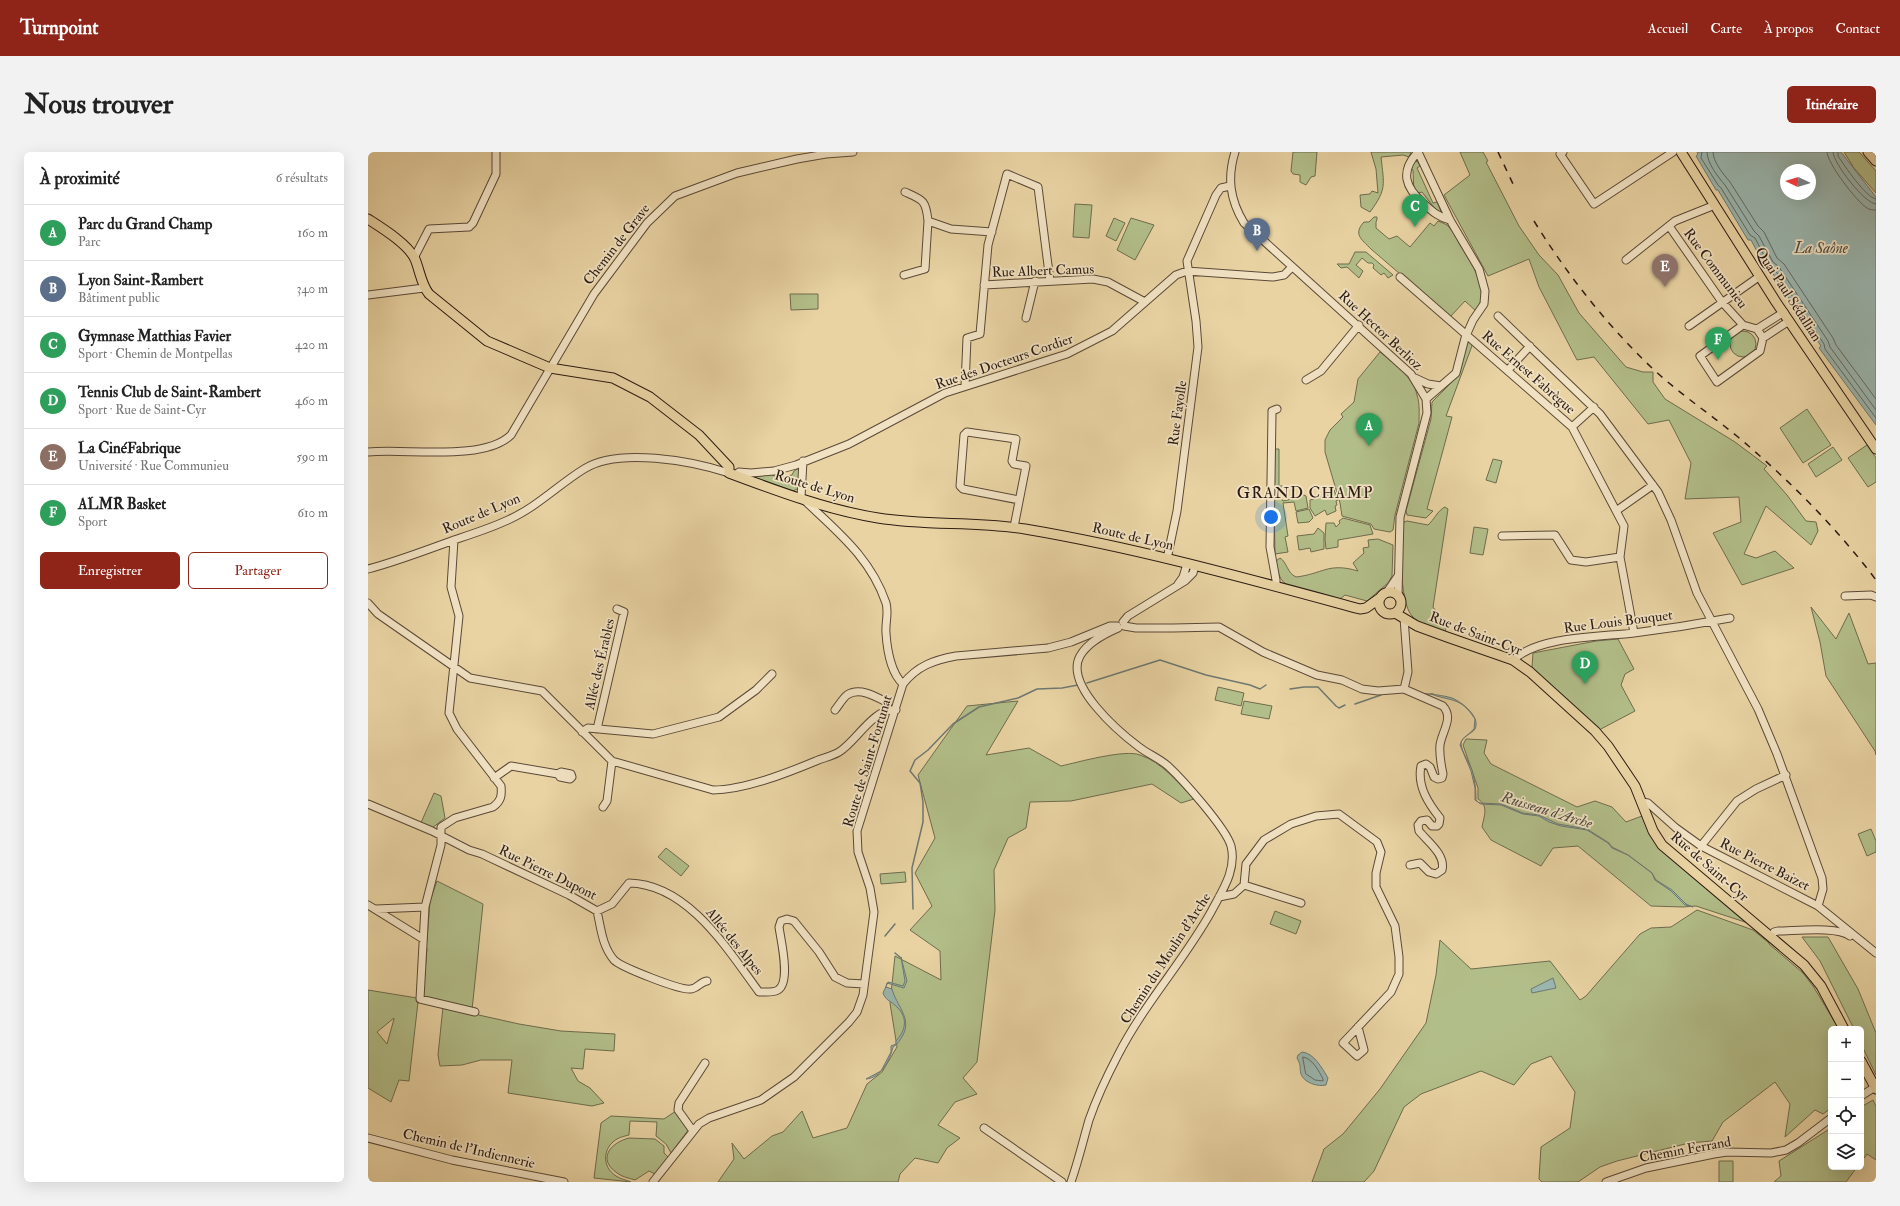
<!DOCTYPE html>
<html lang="fr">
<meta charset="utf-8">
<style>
:root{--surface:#fff;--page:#f2f2f2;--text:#222;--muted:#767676;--line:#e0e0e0;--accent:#8f2418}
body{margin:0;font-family:"IM FELL Double Pica",serif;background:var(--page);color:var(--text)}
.controls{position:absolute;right:12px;bottom:12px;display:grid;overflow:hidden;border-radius:6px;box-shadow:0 4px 16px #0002}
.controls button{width:36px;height:36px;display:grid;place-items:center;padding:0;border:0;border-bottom:1px solid var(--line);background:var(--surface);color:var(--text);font:20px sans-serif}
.compass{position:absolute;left:1412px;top:12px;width:36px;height:36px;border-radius:50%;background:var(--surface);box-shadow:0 4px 16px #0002;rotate:274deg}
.you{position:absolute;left:903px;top:365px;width:14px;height:14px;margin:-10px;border:3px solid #fff;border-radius:50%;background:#1a73e8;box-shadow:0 0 0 6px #1a73e833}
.badge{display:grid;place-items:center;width:26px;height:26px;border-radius:50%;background:var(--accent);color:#fff;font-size:13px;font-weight:700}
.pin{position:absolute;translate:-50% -33px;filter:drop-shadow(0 1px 2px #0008)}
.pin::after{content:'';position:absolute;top:21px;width:14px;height:12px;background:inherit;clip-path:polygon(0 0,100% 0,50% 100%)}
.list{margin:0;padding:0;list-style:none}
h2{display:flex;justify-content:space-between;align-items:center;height:52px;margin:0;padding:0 16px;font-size:17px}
h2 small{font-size:13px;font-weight:400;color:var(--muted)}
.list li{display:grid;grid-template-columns:26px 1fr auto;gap:12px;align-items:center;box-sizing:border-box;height:56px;padding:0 16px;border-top:1px solid var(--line)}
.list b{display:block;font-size:15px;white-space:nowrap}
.list p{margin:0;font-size:13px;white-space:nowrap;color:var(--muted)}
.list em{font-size:13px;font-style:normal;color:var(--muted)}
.actions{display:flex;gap:8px;padding:12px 16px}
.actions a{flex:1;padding:9px 0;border:1px solid var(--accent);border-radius:6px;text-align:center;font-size:14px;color:var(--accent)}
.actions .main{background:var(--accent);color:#fff}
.icon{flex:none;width:22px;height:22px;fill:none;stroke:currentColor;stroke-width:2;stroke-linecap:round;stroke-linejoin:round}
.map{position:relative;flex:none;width:1508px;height:1030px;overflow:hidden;border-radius:6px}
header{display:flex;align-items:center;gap:24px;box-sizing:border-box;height:56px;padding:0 20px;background:var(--accent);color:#fff}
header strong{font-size:19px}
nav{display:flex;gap:22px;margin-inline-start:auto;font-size:14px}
.intro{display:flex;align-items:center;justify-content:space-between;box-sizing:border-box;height:96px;padding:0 24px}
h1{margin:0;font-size:28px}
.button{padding:10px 18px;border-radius:6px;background:var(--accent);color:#fff;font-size:14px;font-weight:700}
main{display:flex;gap:24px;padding:0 24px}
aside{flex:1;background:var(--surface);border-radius:6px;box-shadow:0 4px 16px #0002}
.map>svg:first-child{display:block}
.green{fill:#b2be89;stroke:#6e6c4e;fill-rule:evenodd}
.water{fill:#9ab6af;stroke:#6e7871;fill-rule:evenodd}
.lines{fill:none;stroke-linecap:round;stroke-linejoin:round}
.shore{stroke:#626861;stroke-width:1}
.stream{stroke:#6e7871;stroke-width:1.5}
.minor-casing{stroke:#5a4937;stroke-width:9}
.major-casing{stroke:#2b1b13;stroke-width:11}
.minor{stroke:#f1e2c3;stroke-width:7}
.major{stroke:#e9d3a3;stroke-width:9}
.rail{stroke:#2b1b13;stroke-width:1.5;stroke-dasharray:7 7;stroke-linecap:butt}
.labels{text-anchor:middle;stroke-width:3.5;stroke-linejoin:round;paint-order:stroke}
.street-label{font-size:14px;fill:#2b1b13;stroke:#f1e2c3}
.water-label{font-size:15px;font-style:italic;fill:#4c4a42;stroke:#f1e2c3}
.quarter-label{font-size:16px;letter-spacing:1px;fill:#2b1b13;stroke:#f1e2c3}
</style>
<header>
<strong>Turnpoint</strong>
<nav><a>Accueil</a><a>Carte</a><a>À propos</a><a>Contact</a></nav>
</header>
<div class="intro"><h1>Nous trouver</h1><a class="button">Itinéraire</a></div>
<main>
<aside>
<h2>À proximité<small>6 résultats</small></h2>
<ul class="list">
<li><span class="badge" style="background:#2e9e5b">A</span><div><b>Parc du Grand Champ</b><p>Parc</p></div><em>160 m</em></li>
<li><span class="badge" style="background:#5c6f8a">B</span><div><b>Lyon Saint-Rambert</b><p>Bâtiment public</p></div><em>340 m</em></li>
<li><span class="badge" style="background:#2e9e5b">C</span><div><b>Gymnase Matthias Favier</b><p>Sport · Chemin de Montpellas</p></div><em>420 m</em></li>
<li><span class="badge" style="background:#2e9e5b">D</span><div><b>Tennis Club de Saint-Rambert</b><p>Sport · Rue de Saint-Cyr</p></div><em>460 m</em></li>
<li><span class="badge" style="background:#8d6e63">E</span><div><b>La CinéFabrique</b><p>Université · Rue Communieu</p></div><em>590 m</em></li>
<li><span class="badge" style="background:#2e9e5b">F</span><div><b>ALMR Basket</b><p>Sport</p></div><em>610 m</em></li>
</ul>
<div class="actions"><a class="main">Enregistrer</a><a>Partager</a></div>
</aside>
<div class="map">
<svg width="1508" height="1030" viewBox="0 0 1508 1030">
<rect width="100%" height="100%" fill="#e9d3a3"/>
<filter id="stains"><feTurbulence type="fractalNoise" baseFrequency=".005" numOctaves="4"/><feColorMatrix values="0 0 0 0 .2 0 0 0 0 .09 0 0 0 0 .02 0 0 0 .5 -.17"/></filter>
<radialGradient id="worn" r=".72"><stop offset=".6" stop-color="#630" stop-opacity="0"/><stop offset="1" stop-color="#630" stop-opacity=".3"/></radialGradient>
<path class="green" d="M925,0H949L947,24L943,25L938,33L932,30V23L925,22L923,19Z
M1003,0H1043L1041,5L1035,3L1013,5C1016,33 1019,37 1002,60L993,55L992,43L1002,42L1004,39L1010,41L1008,17Z
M1092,0H1115L1120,9L1118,10L1151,74L1171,103L1190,123L1211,161L1258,215L1275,220H1285V230L1297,247L1367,290L1399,314L1396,317L1419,343L1438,369L1448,370L1450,379L1443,393L1398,354L1376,402L1388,406L1407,399L1426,416L1374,433L1345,381L1373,370L1371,345L1317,347L1323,311L1301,268L1280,272L1226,205L1209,208L1171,135L1161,107L1120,124L1076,43L1102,23Z
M1476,0H1491L1508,19V41L1486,16Z
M1047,9L1050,10L1052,14L1049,16L1065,51L1069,50L1075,64L1072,63L1054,40L1046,42L1045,18L1042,16Z
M707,52L724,53L721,86L705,85Z
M1006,65H1009V67L1008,70V76L1021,87L1029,84L1042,95L1062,71L1066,74L1070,69C1074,71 1079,72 1081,75C1086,80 1089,87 1092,93C1103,111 1123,138 1108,159L1097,149L1082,165L1003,97C993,87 985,82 996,70H1001Z
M746,66L757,71L748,89L738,84Z
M763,66L786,73L767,108L749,98Z
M987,100H998L1025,123L1020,126L1016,121L1013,123L1005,116L1006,113L1004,111H1000L994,106L988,113L995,119L991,126L979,115L973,116L969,112H981Z
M422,142H450V157L423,158Z
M1362 192a13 13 0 1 1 26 0a13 13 0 1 1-26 0Z
M1103,189L1105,191L1078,264L1084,265L1059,357L1065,359L1058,366L1039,363L1038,359L1063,267L1064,250L1091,223L1099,190Z
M1012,200C1025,211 1045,225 1049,243C1052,252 1051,262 1051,271L1027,363L1025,378L1022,380L1006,377L1003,372L974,364L972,351L957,300V288L962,278L975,265L973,262L986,250L990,227Z
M1439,257L1463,293L1435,311L1412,276Z
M1499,293L1508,306V330L1500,335L1480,306Z
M1465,295L1474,308L1448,325L1440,312Z
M907,297H911V334H915L910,338L906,335Z
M1125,307L1134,309L1128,331L1118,328Z
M431,316V336L425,339L385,325L403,322L410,326L424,323L426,319Z
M966,338L970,348L968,349L969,353L967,354L968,359L959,363L957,358L947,364L942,356V348L959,343L958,341Z
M931,341L938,344L940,356L928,359L926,350L915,351L920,384L917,385L920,400L907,402L906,348L907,345H912L915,349L932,345Z
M1077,355L1080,357L1065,455C1071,464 1080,470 1077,481C1066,476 1052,473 1044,464C1031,450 1032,388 1036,370L1039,369L1060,373C1066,368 1070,358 1077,355Z
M941,357L945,366L941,370L930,371L928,360Z
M975,366L1002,373L1005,382L970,388V395L958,397L957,387L958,371H966L968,375L972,371L971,369Z
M1106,375L1120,377L1115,403L1102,401Z
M950,376L956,381V397L943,400L942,396L931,398L929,384L946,382Z
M1010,387L1025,393L1024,424L1020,431L999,449L977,443L972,447L922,434C911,430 910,420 908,409L912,406C919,410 919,421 928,425C955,422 960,410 990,419L985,411L996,401L995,396L1001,395L1000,388Z
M1443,455L1468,487L1481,461L1500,512L1508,511V603L1507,599L1458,524L1452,490Z
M1250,487L1266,517L1257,522L1253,533L1267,559L1231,578L1171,524L1164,515L1165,501L1228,489Z
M850,535L876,541L873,554L847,548Z
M650,549L618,603L661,596L693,614C711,610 757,597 772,603C794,610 810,631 826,647L813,651L784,632L703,649L662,650L658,676L640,686L626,718L627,758L609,910L595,926L609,942L587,950L570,973L592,986L579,996L570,1011L547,1006L532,1022L530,1030H350L366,1007L364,991L376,1007L404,984L415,980L434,959L445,986L479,976L499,932L514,920L529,895L522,851L527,804L573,828L572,799L542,778L564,754L547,721L567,686L550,623L599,554Z
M876,549L904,554L901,567L873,562Z
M1098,587L1119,588L1116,601L1123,612L1209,655L1227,649L1244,655L1258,670L1274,664L1281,681L1296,701L1383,772L1328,754L1315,755L1283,754L1210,694L1185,696L1173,714L1123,688L1114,675C1116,664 1121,654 1110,647V636L1095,593Z
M66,641L73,644L77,666L64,676L52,673Z
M1503,677L1508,689V700L1499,704L1490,682Z
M298,696L321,714L313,724L290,705Z
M537,720L538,730L513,732L512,722Z
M69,729L115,752L104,858L55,845L59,796L57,795L59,788L62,749Z
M1329,758L1385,778L1401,791V792L1435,821L1445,834L1471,877H1463V956L1455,962L1447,958L1417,985L1422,952L1407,930L1355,970L1344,989L1321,991L1249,1009L1232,1015L1210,1030H1174L1171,1027L1173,995L1202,976L1207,940L1183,904L1163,912L1146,933L1113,919L1053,942L1036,955L1006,1019L996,1030H944L956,997L975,982L1012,937L1058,871L1068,823L1072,788L1103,817L1182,809L1212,848L1218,844L1272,782L1283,776L1303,775Z
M907,759L933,769L928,782L902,772Z
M1434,785H1460L1490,837L1508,881V923L1493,892V877H1486L1452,809Z
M0,838L49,846L50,850L41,929L31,928L23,950L0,936ZM26,866V867L19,892L9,880Z
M75,855L151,872L193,879L247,882L246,899L217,897L215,917L203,916L210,929L222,936L236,951L224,954L140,941L144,908H113L94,913L72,914L70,903Z
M1505,948L1508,954V1008L1499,1002L1493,1010V955Z
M308,959L321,977L303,1001L298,992L288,984L289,970L262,969L261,983C257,984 252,985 249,987C234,996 234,1015 248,1024C252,1027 259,1028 263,1030L226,1026L233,971L243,964L296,967Z
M1463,976V1015H1489L1478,1030H1406L1413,1024L1411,1009Z
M261,986L287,987L296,994V1001L300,1005L287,1022L281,1019L267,1028C261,1026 254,1025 249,1021C229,1007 242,991 261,986Z
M1351,1009H1365V1030H1351Z"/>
<path class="water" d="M1329,0H1473L1508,45V273L1451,196L1453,194L1403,119L1400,120L1383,88H1380L1350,38H1348L1328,4L1330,2ZM1418,18H1442V42H1418Z
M1063,542C1069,543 1078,544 1084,546C1094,550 1113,565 1107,577C1104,582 1093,584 1093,592C1094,600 1101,610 1104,618C1107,628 1108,638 1108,648L1111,651L1133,652L1155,661L1171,663L1190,672L1219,677L1241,691L1244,695L1260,703L1284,721L1288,728L1304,738L1318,752L1325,755L1317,753L1303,739L1287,728L1284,721L1260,703L1244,696L1240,691L1219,678L1193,674L1181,670L1171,664L1155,662L1133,653L1113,652L1107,648V636L1103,619L1092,593L1094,588L1106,577L1107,567C1092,544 1083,550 1063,542Z
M533,805L539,829L536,836L519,831L518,835L524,837C528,853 544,866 535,883C532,888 530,892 525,895C522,908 513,926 498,927L513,919L523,900V894L528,892V889C538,878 540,866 529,855C523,849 518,849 515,841L520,830L535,834L537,829Z
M1185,826L1188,836L1164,841L1163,837Z
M934,900C946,901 954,916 960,926L958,933C950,935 936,931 933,922C931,915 934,915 929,906L930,903Z"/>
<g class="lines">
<path class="shore" d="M1334,0L1333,6L1350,33L1353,36L1382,83L1387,86L1402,115L1407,118L1456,192L1457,197L1508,266
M1339,0C1339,11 1350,25 1357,33L1386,79L1391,84L1405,110L1411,115L1460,189L1462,195L1508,258
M1345,0C1345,10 1356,23 1362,30L1390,74L1396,80L1409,106L1416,112L1465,186L1468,193L1508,247
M1459,0C1459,11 1489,50 1499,56C1502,58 1505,58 1508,58
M1465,0C1465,11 1497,52 1508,52
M1470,0V4C1476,13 1498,46 1508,47
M935,905C944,906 951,919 955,927V929L947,928L938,922Z"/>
<path class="stream" d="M719,531L792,508L838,523L882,533L892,537L898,533
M922,537L936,535H950L968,554L971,556L977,553
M1055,542H1065
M987,552L1013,543
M545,757L544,716L555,670V650L552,631L542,619L547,608L560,598L585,572L611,555L650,546L669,537L694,536L710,533
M517,784L527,772
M527,801L533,806"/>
<g class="minor-casing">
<path id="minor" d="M867,0C859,26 862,48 876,71L1043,222L1058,247L1059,261L1032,365L1030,444
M1050,0L1082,68L1111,117L1117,139L1116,152L1105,168L1097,186L1088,221L1058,247
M1050,0C1031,20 1038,36 1055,51C1064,59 1070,65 1082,68
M1195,0L1192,2L1226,52L1305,0
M537,40C555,48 558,48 560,69
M1301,74L1354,150L1375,173
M46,106L61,77L101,75L105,71L128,22V0
M1258,108L1307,69L1347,53
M536,123L557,117L560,69L583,77L624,80
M1032,125L1204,275L1256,374L1252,405L1266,481
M616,133L725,127L740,130L777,150
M0,143L56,136
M1130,164L1232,262L1290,340L1303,368L1329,441L1390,557L1409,602L1454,726L1455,737L1450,754
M658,166L667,129
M1375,173L1389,177L1395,186L1392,199L1349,230L1332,204Z
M1321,174L1392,124
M1389,177L1416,160
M1395,186L1421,169
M1140,218L1162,194
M1047,226L1060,232L1073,234
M938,228L953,219L991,173
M597,234L599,186L612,182L620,93L639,22L670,35L682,129
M1204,275L1226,255
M0,300C38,296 115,310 143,283L226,142L279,71L307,44L369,21L429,7L458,2L485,0
M435,309L433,345C467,378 502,404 518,451C521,461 517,471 518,481C519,497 523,521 535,532
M367,323L371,320L383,321L406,319L428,313L481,292L577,241L699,202L744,179L808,123L819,119L905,125L916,123L924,115
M1248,359L1285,333
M646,375L658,314L646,312L644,309L648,287L599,280L596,283L592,334L595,337L651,348
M1134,384L1187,383L1203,408L1218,410L1252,405
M86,388L83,435L91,464L81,561L89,577L133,634C134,644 133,649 125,655L87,666L73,675V693L57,755L52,847L107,860
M799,407L809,359L830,195L828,169L819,109L848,43L853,36L862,34
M0,417C30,409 58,398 86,388C104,382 123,376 140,368C169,355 190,333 216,317C250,295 324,309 361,321
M810,432L815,425L819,412
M908,434V428L902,395L904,261V259L909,257
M1019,440L1030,424
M1477,444L1503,443L1508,445
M0,451L10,462L102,526L174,539L244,609L345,638C376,638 419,621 448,609C455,606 464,604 471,600C488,590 506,555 528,558
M755,470L760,464L817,429L825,421L827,414
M756,474L768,476H805L851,475L895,500L949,523L974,528L994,537L1010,539L1036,537L1075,554C1086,566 1074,579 1072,593C1071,603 1073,612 1075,622L1074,626L1070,627L1066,625L1062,615L1058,612L1053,614C1049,634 1060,651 1072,666L1071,672L1069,674H1064L1059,668L1053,669L1050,673L1051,679C1060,690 1078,703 1074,718L1068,722L1061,720L1052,711L1042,713
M1145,508C1171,484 1231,485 1266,481C1298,477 1330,472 1362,466
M1036,537L1040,520L1036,466
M467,558C471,553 475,546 479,543C491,535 507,544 518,550L520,557
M229,577L256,460L249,457
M214,580L220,576L285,582L351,565L388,538L404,522
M126,626L143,614L190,622L193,620L203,622L204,625L202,627L192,625L190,622
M1274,650L1280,651L1308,676L1333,694L1450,754L1508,801
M0,652L64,679L101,698L114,702L201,743L229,759C233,776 234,794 246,808C253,815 313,839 323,837C330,836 332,830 339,829
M235,655L239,649L244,609
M1333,694L1369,649L1388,637L1418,623
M876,733L933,751
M851,745L866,742L876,733L878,712L896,688L923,672L948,664L971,662L1009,690L1013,700L1008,721V735L1027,774L1031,805V822L1023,840L975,891L989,904L996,898L990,875
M0,753L55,787
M8,757L57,755
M229,759L244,752L261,731C320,732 360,798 391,840C397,840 405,841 410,838C423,830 413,789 411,775L413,769L419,767L426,769L451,800L467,825L479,831L496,832
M1403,785L1406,780L1410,779C1427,779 1470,774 1482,784
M1493,944L1507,935
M616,976L694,1030
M325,979L310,958L311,951L337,911
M0,986L84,1008L196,1030
M285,1030L331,972L341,966L393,948L426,925L481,870L489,860L495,843L506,760L502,736L490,700L489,679L535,532C549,514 566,508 588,504L680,496L703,490L742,474H749
M703,1030C710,1010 715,989 721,968C729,945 739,924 750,903C776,852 815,810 843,760C854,739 869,718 863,694C858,676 814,627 800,614C791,606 780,602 771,595C751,580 696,533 712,504C720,490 736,482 750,476
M1238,1030L1278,1016L1346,1002L1359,1000L1403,1001L1418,998L1430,991L1463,966"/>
</g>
<g class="major-casing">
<path id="major" d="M1313,0L1408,150L1508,297
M1500,0L1508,9
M0,67C14,76 40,92 47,107C52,119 53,132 61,142L119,189L182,216L245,226L282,245L331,283L361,315V321C409,339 460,358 510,366C559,374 608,369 657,377C770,396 881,427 992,457L998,456L1012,446
M1011 451a11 11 0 1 1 22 0a11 11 0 1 1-22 0Z
M1027,461L1049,474L1079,485L1145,508L1162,520L1227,579L1240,594L1267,634L1285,679L1294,693L1436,813L1453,834L1476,877
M1493,909L1508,937"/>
</g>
<use href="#minor" class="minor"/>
<use href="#major" class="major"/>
<path class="rail" d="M1130,0L1145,32
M1166,69C1200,124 1239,173 1285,217C1312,242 1342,262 1370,285C1421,328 1468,375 1508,428"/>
</g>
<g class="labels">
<g class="street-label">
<text transform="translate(248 92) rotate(-52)" y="5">Chemin de Grave</text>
<text transform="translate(1348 116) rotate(53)" y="5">Rue Communieu</text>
<text transform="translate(675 118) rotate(-2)" y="5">Rue Albert Camus</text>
<text transform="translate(1421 142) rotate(57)" y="5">Quai Paul Sédallian</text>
<text transform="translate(1013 178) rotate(43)" y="5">Rue Hector Berlioz</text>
<text transform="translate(636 209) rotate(-19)" y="5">Rue des Docteurs Cordier</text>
<text transform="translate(1161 220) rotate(41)" y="5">Rue Ernest Fabrègue</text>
<text transform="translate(809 261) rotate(-82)" y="5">Rue Fayolle</text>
<text transform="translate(447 334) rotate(17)" y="5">Route de Lyon</text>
<text transform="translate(113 361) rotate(-23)" y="5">Route de Lyon</text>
<text transform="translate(765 384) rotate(13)" y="5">Route de Lyon</text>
<text transform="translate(1250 469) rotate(-7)" y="5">Rue Louis Bouquet</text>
<text transform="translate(1108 481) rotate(21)" y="5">Rue de Saint-Cyr</text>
<text transform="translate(231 512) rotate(-77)" y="5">Allée des Érables</text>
<text transform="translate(499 609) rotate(-73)" y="5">Route de Saint-Fortunat</text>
<text transform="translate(1397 712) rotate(27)" y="5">Rue Pierre Baizet</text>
<text transform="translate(1342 714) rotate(41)" y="5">Rue de Saint-Cyr</text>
<text transform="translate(180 720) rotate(26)" y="5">Rue Pierre Dupont</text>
<text transform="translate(367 789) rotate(51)" y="5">Allée des Alpes</text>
<text transform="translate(797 806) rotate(-57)" y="5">Chemin du Moulin d'Arche</text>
<text transform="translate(101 996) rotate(13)" y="5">Chemin de l'Indiennerie</text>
<text transform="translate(1317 997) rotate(-10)" y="5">Chemin Ferrand</text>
</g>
<g class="water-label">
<text x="1453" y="101">La Saône</text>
<text transform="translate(1179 658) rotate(17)" y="5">Ruisseau d'Arche</text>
</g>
<g class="quarter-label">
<text x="937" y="346">GRAND CHAMP</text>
</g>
</g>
<rect width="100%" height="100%" filter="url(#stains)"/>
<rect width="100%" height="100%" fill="url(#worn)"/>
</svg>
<div class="controls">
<button>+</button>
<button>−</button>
<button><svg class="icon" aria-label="locate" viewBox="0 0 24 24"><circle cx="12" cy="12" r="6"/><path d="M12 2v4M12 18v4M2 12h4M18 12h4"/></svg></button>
<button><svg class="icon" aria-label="layers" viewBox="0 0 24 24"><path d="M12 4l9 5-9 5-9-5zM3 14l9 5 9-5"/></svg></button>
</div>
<svg class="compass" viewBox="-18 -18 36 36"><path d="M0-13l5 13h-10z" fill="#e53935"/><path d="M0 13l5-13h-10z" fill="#767676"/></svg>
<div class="you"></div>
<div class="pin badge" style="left:1001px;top:294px;background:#2e9e5b">A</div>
<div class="pin badge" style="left:889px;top:99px;background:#5c6f8a">B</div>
<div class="pin badge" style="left:1047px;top:75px;background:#2e9e5b">C</div>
<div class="pin badge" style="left:1217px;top:532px;background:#2e9e5b">D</div>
<div class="pin badge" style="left:1297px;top:135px;background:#8d6e63">E</div>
<div class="pin badge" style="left:1350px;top:208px;background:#2e9e5b">F</div>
</div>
</main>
